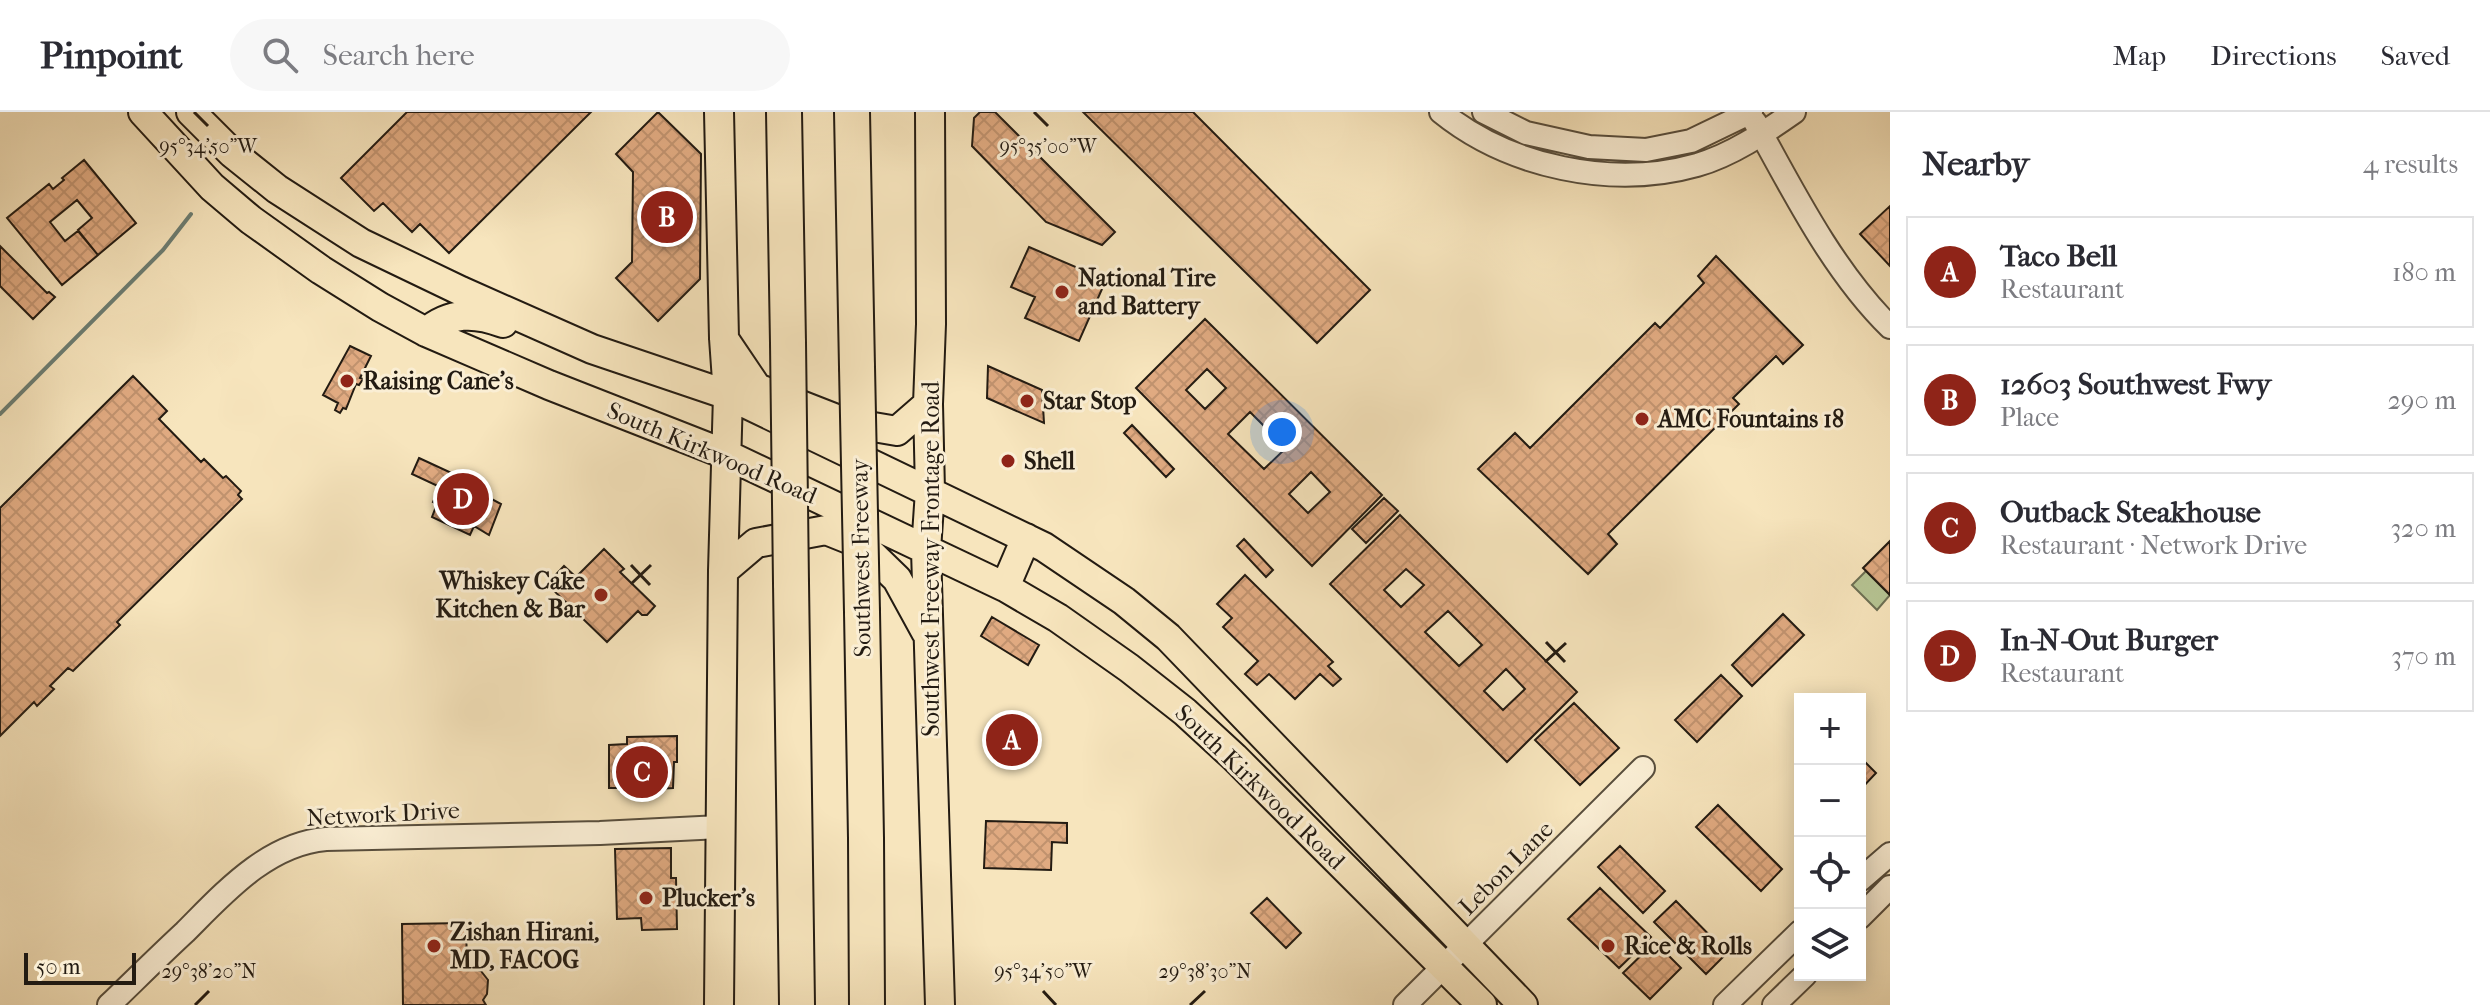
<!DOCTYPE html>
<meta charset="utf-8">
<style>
:root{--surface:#fff;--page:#f7f7f7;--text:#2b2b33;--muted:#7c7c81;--line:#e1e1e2;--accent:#8f2418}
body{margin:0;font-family:"IM FELL French Canon",serif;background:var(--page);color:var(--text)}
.controls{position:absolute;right:24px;bottom:24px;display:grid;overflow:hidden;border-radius:0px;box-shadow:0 4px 20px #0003}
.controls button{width:72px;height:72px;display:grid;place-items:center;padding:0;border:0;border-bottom:2px solid var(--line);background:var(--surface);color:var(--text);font:40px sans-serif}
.scale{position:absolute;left:24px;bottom:20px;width:112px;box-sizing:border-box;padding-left:8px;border:4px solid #231b12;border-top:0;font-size:22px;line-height:28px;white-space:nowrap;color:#231b12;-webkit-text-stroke:6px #faeed4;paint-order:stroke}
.you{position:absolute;left:1282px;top:320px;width:28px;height:28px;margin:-20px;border:6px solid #fff;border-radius:50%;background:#1a73e8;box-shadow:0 0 0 12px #1a73e833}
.badge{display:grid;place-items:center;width:52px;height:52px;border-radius:50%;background:var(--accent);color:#fff;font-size:26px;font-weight:700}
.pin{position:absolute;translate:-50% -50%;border:4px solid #fff;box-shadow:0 2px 8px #0006}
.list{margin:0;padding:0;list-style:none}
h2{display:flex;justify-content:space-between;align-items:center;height:104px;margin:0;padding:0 32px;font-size:34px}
h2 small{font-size:26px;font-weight:400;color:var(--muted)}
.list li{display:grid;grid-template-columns:52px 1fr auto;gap:24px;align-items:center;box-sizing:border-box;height:112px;margin:0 16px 16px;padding:0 16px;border:2px solid var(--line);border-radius:0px}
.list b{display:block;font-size:30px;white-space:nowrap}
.list p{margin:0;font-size:26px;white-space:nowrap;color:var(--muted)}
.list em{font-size:26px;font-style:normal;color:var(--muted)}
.icon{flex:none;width:44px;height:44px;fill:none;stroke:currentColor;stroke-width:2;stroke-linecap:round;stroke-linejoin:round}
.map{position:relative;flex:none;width:1890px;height:893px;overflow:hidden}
header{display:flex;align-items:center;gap:48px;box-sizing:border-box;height:112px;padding:0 40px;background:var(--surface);border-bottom:2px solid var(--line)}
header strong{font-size:38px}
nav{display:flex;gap:44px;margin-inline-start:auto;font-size:28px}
.search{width:560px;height:72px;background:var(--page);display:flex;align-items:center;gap:20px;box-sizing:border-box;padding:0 28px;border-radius:44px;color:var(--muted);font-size:30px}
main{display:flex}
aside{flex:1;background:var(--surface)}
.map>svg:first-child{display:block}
.green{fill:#b7c695;stroke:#6d7054;stroke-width:2}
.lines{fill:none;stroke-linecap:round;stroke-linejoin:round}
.stream{stroke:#6c7d72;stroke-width:4}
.building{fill:url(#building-cross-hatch);stroke:#231b12;stroke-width:2;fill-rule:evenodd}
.minor-casing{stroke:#584e3d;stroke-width:26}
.major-casing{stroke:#231b12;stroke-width:32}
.highway-casing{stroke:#231b12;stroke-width:38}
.minor{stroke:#faeed4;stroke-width:22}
.major{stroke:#f7e5bd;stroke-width:28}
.highway{stroke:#f7e5bd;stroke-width:34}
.highway-bridge-casing{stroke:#231b12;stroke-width:38;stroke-linecap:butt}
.highway-bridge{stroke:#f7e5bd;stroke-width:34}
.ticks{fill:none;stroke:#231b12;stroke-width:3}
.poi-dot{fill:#8f2418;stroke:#faeed4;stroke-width:3}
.labels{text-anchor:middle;stroke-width:6;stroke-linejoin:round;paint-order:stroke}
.poi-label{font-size:24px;font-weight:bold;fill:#231b12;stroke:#faeed4;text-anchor:start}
.street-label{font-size:24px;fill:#231b12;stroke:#faeed4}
.ticks-label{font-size:20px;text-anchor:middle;fill:#231b12;stroke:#faeed4;stroke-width:6;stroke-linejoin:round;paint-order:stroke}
</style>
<header>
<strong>Pinpoint</strong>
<div class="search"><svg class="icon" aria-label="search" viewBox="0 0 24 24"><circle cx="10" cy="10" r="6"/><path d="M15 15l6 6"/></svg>Search here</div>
<nav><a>Map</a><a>Directions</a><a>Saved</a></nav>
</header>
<main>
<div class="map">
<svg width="1890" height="893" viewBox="0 0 1890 893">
<defs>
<pattern id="building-cross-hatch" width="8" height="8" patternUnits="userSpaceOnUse" patternTransform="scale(2)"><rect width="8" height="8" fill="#e0aa81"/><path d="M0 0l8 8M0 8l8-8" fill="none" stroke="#c0926e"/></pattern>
</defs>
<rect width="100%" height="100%" fill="#f7e5bd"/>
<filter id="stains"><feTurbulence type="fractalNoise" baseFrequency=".0025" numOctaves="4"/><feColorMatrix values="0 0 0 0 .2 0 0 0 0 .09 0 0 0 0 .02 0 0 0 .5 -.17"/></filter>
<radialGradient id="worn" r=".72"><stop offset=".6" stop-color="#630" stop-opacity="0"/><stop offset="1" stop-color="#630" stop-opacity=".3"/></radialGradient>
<path class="green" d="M1866,459L1890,483L1877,498L1852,473Z"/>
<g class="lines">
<path class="stream" d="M0,302L163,138L191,102"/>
</g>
<path class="building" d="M407,0H591L449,141L420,112L412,120L383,91L374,99L341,66Z
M658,0L701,42L700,167L658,209L616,166L632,150L633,60L616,42Z
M980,0H995L1115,120L1102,133L1046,110L972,34L974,6Z
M1083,0H1193L1370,178L1317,231Z
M84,48L136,111L98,143L78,118L92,106L77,88L50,110L65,129L78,119L98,143L62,173L7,106L49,72L53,77L64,68L62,66Z
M1890,94V154L1860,122Z
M0,134L47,181L49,180L55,185L33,207L0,174Z
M1029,135L1106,168L1079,229L1025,206L1035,185L1011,175Z
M1716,144L1803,233L1783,252L1776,244L1733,286L1739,292L1608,422L1617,432L1588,462L1478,357L1515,321L1530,336L1655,211L1660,216L1704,171L1698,164Z
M1205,207L1382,383L1312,454L1136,276ZM1207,257L1226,276L1205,297L1186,278ZM1250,300L1286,336L1264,357L1228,322ZM1311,360L1330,380L1308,401L1289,382Z
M350,234L371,244L360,266L363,267L359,273L356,272L346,297L343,296L340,301L335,298L338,291L323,283Z
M988,254L1042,278L1044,311L987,286Z
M133,264L167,299L159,307L201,350L204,347L223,366L226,364L241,379L238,383L242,387L117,510L120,513L73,559L68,556L50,574L54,577L37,594L34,590L0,624V396Z
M1132,313L1174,357L1166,365L1124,321Z
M419,346L458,364L455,371L474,380L475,378L501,392L489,423L474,414L470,423L432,405L437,392L433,390L440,375L412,362Z
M1384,386L1398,399L1366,431L1352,417Z
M1400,403L1577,580L1507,650L1330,472ZM1406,457L1424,473L1401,495L1384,478ZM1448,499L1482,533L1459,554L1425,520ZM1506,557L1525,577L1503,598L1484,579Z
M1244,427L1273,458L1266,465L1237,434Z
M1890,429V483L1863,456Z
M604,437L624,457L620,460L655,494L647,503H642L638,499L607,530L547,472L564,454L576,465Z
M1245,463L1333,550L1328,554L1341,567L1333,574L1320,562L1295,587L1269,562L1257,573L1245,562L1258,549L1223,515L1232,506L1217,492Z
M1783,502L1804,523L1752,574L1732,553Z
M992,505L1039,533L1028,553L981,524Z
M1721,563L1742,584L1697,630L1675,608Z
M1574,591L1619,636L1580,673L1535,628Z
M1002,616L1028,618V616H1037V638L988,639V618H1002Z
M677,624V650H674L673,676L620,679V676H609V633L627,632V625Z
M1860,645L1876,661L1860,678Z
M1718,693L1782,757L1761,779L1696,715Z
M986,709L1067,711V731L1052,730L1051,758L984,756Z
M1620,734L1665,779L1643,801L1598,755Z
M671,736V766H676L677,817L642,818L641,806L617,807L615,737Z
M1600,776L1651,825L1619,856L1568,807Z
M1267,786L1301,821L1286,836L1251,801Z
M1676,789L1727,841L1706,862L1654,810Z
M466,811L467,855L481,859L488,868L487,882L483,888L486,893H403L402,812Z
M1655,830L1681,856L1650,887L1623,861Z"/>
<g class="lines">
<g class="minor-casing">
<path id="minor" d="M1441,0C1509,55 1612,77 1697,53C1732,43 1764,21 1794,0
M1484,0L1526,21L1589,35L1646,38L1691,29L1751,0
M1755,10C1793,79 1833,159 1890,215
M1860,768L1890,742
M1860,805L1890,775
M109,893C134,869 159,844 185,820C224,781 267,732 326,727L600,721L720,715
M1405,893L1643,656
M1725,893L1800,820
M1774,893L1805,863"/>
</g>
<g class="major-casing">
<path id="major" d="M143,0L212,75L251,108L321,158L380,195L426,220L549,273L725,342L1005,475L1058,506L1129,556L1185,600L1234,645L1482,893
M191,0L232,41L277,77L361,131L461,179L592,237L728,283L1044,435L1124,489L1168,525L1523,893
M930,0L931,212L928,292L930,379L926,438L940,893
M426,220C450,200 474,200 503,211
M724,227L757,276L844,310L897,319L928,292
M723,459L756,431L826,418L861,432L897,467L926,520
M1005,475L1026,426
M719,893L723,459L728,283L724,226L719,0"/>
</g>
<g class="highway-casing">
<path id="highway" d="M784,0L788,231
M852,0L857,255
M791,471L797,893
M862,500L866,726L867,893"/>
</g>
<use href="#minor" class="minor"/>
<use href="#major" class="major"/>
<use href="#highway" class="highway"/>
<g class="highway-bridge-casing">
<path id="highway-bridge" d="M788,231L791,471
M857,255L862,500"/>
</g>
<use href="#highway-bridge" class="highway-bridge"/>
</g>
<path class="ticks" d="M194,0L208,14M1034,0L1048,14M631,453L650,473M631,472L651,453M1546,530L1565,550M1545,550L1566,531M1043,879L1056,893M195,893L209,879M1190,893L1205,879"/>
<g class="poi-dot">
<circle cx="1062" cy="180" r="8"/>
<circle cx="347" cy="269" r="8"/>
<circle cx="1027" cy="289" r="8"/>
<circle cx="1642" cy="307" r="8"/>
<circle cx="1008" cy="349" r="8"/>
<circle cx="601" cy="483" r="8"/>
<circle cx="646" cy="786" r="8"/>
<circle cx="434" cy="834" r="8"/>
<circle cx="1608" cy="834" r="8"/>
</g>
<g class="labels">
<g class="poi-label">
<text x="1078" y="174">National Tire<tspan x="1078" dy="28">and Battery</tspan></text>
<text x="363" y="277">Raising Cane's</text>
<text x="1043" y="297">Star Stop</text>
<text x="1658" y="315">AMC Fountains 18</text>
<text x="1024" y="357">Shell</text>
<text x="585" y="477" text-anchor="end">Whiskey Cake<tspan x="585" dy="28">Kitchen &amp; Bar</tspan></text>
<text x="662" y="794">Plucker's</text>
<text x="450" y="828">Zishan Hirani,<tspan x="450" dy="28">MD, FACOG</tspan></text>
<text x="1624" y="842">Rice &amp; Rolls</text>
</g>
<g class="street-label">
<text transform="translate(712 341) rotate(23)" y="8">South Kirkwood Road</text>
<text transform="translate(861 446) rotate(-91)" y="8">Southwest Freeway</text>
<text transform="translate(931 447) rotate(-90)" y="8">Southwest Freeway Frontage Road</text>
<text transform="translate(1260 675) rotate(44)" y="8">South Kirkwood Road</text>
<text transform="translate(383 702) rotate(-3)" y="8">Network Drive</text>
<text transform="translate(1506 756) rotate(-45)" y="8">Lebon Lane</text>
</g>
</g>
<g class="ticks-label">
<text x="208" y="41">95°34'50"W</text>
<text x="1048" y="41">95°35'00"W</text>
<text x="1043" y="866">95°34'50"W</text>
<text x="209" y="866">29°38'20"N</text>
<text x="1205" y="866">29°38'30"N</text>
</g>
<rect width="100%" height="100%" filter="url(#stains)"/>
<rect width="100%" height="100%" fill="url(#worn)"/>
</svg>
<div class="controls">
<button>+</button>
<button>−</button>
<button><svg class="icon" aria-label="locate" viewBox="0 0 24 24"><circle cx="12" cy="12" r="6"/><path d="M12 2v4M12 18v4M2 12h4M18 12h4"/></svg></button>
<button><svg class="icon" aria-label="layers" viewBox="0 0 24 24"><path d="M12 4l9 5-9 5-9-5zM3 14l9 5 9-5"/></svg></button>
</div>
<div class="scale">50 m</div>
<div class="you"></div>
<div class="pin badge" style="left:1012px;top:628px">A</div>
<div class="pin badge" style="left:667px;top:105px">B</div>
<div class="pin badge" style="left:642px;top:660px">C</div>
<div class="pin badge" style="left:463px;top:387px">D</div>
</div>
<aside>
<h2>Nearby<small>4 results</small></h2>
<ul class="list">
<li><span class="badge">A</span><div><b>Taco Bell</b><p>Restaurant</p></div><em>180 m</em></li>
<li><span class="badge">B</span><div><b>12603 Southwest Fwy</b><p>Place</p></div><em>290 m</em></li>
<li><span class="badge">C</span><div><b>Outback Steakhouse</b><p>Restaurant · Network Drive</p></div><em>320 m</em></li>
<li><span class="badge">D</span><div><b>In-N-Out Burger</b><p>Restaurant</p></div><em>370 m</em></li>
</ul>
</aside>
</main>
